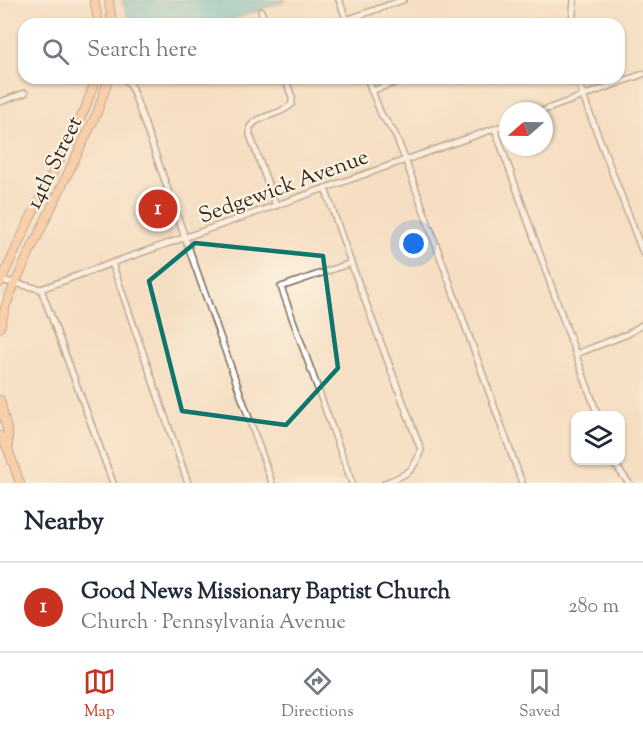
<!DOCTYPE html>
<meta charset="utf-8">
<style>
:root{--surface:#fff;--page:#f6f6f7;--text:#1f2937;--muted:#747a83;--line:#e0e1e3;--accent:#c8321e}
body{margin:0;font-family:"Sorts Mill Goudy",serif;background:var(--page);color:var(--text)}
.controls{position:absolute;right:18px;bottom:18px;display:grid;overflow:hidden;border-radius:12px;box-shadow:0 2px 4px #0004}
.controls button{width:54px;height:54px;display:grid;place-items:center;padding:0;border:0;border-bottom:2px solid var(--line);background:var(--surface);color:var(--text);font:30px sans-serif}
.compass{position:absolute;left:499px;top:102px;width:54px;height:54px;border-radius:50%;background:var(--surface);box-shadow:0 2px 4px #0004;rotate:250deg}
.you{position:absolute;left:414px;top:244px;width:21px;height:21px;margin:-15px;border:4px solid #fff;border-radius:50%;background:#1a73e8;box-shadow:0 0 0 9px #1a73e833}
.badge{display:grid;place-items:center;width:39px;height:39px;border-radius:50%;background:var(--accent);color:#fff;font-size:20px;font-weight:700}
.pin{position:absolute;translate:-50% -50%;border:3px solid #fff;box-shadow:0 2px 6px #0006}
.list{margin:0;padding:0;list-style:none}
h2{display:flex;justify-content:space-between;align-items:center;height:78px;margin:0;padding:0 24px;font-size:26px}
h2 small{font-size:20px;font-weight:400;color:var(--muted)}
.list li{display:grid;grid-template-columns:39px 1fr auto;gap:18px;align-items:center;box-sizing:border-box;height:90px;padding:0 24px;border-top:2px solid var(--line)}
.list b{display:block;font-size:22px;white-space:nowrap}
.list p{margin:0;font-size:20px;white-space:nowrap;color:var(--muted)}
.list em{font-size:20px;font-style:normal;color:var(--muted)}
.icon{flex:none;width:33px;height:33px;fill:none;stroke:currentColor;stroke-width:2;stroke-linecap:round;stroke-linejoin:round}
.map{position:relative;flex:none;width:643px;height:483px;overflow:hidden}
.search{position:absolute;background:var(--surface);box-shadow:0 2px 4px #0004;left:18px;right:18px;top:18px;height:66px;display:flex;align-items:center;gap:15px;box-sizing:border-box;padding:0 21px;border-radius:18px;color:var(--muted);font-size:22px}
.sheet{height:168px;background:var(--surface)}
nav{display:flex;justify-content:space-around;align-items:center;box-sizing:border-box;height:84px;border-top:2px solid var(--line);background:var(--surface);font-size:16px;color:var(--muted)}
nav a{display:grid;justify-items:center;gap:3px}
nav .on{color:var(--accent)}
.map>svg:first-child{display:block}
.water{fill:#4bbac0;stroke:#43726f;stroke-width:1.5}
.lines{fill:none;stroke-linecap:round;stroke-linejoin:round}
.street-casing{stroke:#7c6957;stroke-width:8}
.primary-casing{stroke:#7c6957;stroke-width:10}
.street{stroke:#fff;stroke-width:5}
.primary{stroke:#fabc8b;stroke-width:8}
.marked{fill:none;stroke:#0f766e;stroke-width:4.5;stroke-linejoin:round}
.labels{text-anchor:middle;stroke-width:4.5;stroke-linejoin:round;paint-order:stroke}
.street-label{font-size:22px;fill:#3b2a1e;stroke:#fcf5e5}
</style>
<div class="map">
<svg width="643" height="483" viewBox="0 0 643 483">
<rect width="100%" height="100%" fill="#fcf5e5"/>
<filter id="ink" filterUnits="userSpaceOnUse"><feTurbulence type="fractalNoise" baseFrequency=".0167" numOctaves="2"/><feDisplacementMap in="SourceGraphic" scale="12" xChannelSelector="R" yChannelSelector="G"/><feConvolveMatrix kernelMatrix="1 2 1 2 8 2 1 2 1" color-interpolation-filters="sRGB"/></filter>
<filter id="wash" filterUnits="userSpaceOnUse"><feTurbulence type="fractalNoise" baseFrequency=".008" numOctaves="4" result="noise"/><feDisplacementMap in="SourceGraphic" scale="24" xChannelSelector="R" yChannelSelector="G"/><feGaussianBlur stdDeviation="1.35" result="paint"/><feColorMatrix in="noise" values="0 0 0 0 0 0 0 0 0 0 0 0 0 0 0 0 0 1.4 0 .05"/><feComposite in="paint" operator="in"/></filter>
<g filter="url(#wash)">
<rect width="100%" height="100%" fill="#f5dec2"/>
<path class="water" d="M122,0H287L220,24H131Z"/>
</g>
<g filter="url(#ink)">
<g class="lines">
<g class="street-casing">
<path id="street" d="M339,0L348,24
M261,11L265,24
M346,20L403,0
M572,24L574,0
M123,78L130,84L133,91L272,483
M367,78L381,114L395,134L405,159L522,483
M578,78L583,96L643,253
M371,91L409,78
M0,102L25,93
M542,111L643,74
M495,129L598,416
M325,188L351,263L421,450C413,473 407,474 385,483
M276,206L250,135V127C260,114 280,116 292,104V97L285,78
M112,263L188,483
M351,263L281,287L352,483
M0,280L41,289L112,263L508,124
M41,289L113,483
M576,354L628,334L643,324
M614,460L616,466L629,483"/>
</g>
<g class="primary-casing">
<path id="primary" d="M94,0L99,24
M109,0L112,24
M0,283L35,208L85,109L96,78
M0,328L6,305L15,283L97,113L109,78
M0,400L8,434V449
M0,436L8,449L20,483"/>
</g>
<use href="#street" class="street"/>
<use href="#primary" class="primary"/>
</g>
</g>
<path d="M0 0H643V483H0ZM195,243L323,256L338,368L286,425L182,411L149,281Z" fill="#f5dec2" fill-opacity=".55" fill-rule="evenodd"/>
<path class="marked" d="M195,243L323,256L338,368L286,425L182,411L149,281Z"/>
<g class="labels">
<g class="street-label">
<text transform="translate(53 162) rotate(-64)" y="8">14th Street</text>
<text transform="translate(283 185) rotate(-20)" y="8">Sedgewick Avenue</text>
</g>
</g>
</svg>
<div class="controls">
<button><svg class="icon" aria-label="layers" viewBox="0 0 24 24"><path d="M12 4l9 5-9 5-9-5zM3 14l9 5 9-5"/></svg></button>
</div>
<svg class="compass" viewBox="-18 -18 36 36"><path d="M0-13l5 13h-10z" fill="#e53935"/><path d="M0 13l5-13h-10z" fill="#747a83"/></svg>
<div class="you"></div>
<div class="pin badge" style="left:158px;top:209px">1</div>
<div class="search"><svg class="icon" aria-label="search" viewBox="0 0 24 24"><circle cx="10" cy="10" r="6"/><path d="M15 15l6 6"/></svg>Search here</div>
</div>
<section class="sheet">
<h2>Nearby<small></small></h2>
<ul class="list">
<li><span class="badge">1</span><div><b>Good News Missionary Baptist Church</b><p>Church · Pennsylvania Avenue</p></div><em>280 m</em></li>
</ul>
</section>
<nav>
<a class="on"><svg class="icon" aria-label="map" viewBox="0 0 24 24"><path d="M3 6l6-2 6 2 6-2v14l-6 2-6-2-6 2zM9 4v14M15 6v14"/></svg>Map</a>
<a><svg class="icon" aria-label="directions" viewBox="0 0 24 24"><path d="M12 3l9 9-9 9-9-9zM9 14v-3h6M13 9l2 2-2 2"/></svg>Directions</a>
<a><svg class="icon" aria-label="saved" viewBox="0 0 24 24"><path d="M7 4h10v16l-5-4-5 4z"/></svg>Saved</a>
</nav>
